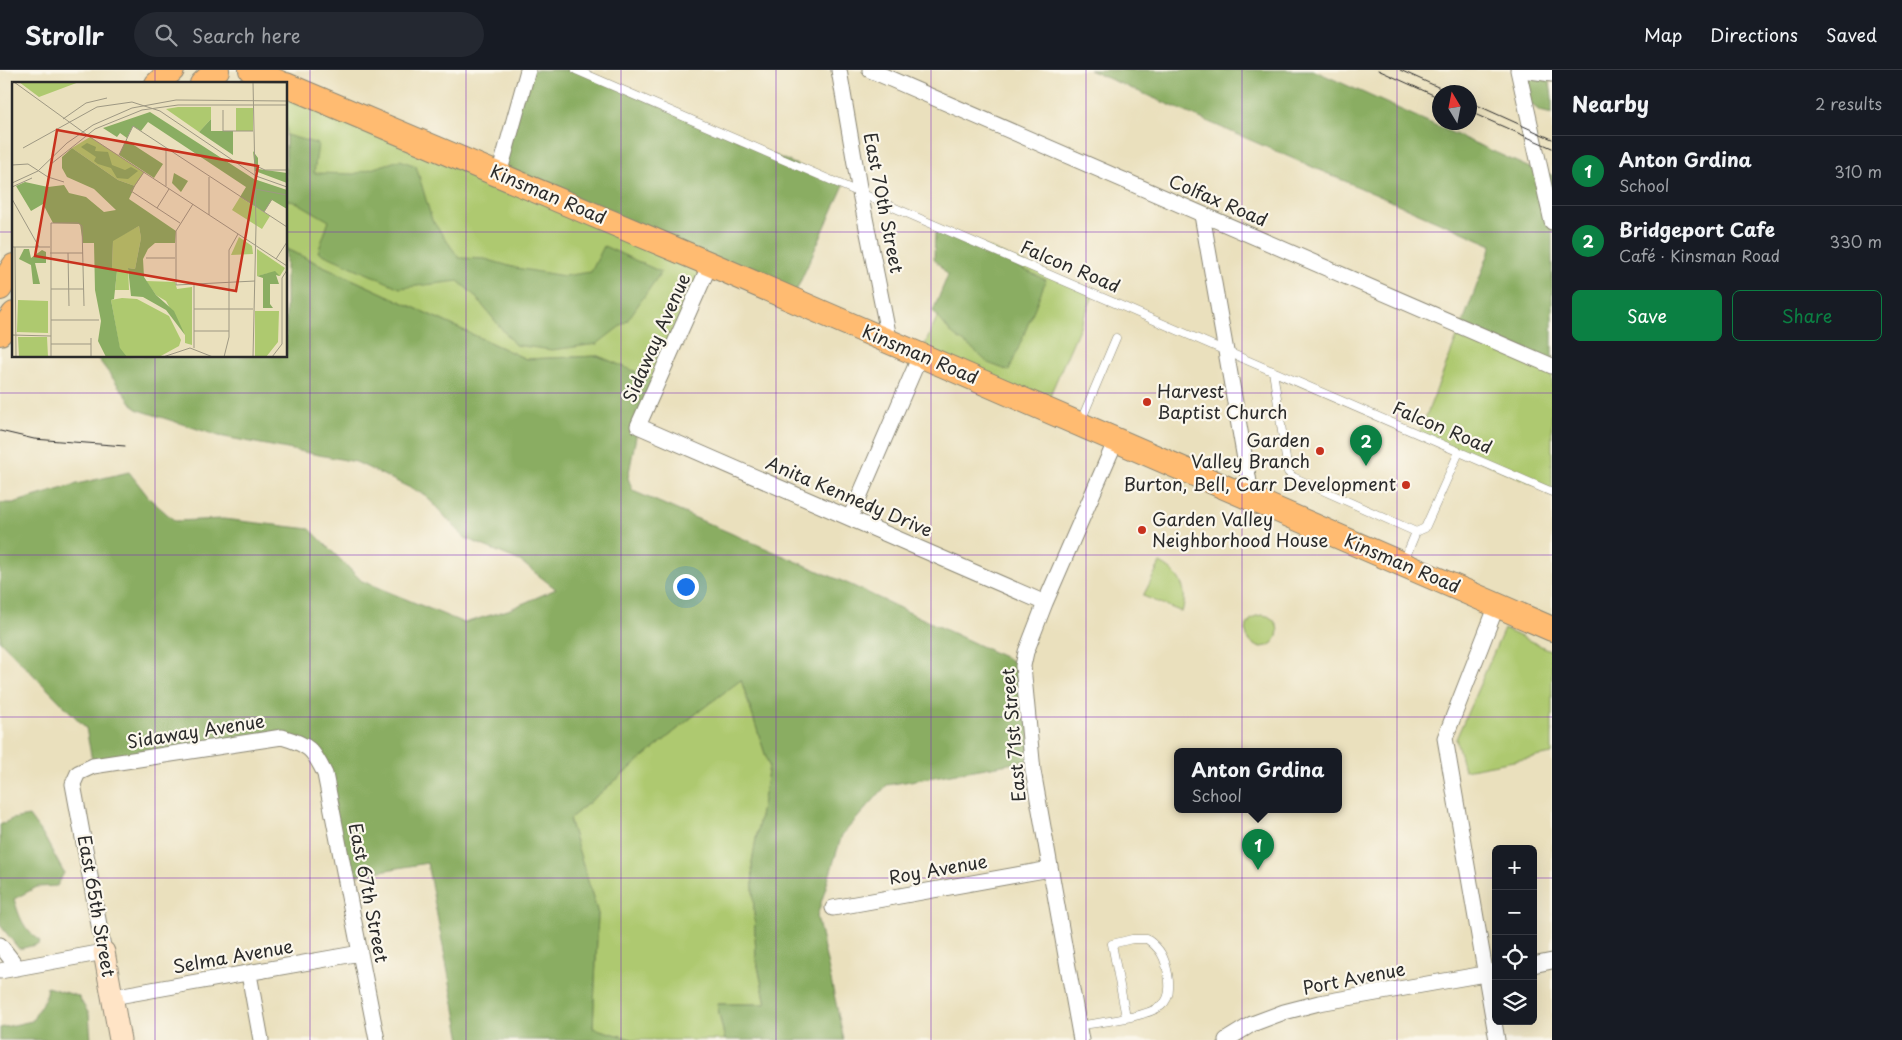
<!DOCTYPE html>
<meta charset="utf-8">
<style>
:root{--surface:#171b24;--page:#242831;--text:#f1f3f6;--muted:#9ea1a6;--line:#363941;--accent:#0b8043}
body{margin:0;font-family:"Playpen Sans",sans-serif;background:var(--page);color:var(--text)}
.controls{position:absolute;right:15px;bottom:15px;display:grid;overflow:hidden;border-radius:8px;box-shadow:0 5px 20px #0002}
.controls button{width:45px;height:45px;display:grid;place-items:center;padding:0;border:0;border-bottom:1px solid var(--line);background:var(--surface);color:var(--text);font:25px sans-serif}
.compass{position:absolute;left:1432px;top:15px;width:45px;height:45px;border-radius:50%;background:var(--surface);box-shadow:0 5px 20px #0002;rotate:350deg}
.you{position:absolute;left:685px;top:516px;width:18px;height:18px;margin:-12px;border:4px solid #fff;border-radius:50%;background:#1a73e8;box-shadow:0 0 0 8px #1a73e833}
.badge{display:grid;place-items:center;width:32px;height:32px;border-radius:50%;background:var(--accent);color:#fff;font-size:16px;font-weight:700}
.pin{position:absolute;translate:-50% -41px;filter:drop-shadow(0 1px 2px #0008)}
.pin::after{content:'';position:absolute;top:26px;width:18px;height:15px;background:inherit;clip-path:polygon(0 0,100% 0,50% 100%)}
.popup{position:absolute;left:1174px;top:678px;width:168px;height:65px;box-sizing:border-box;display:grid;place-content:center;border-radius:8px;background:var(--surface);filter:drop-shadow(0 1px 4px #0005);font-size:16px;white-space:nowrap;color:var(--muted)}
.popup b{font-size:19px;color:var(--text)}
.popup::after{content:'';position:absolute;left:50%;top:100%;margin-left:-10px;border:10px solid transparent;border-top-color:var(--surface)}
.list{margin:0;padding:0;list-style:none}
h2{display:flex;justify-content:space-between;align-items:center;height:65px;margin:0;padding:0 20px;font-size:21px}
h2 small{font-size:16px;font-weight:400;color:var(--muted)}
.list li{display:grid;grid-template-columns:32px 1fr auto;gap:15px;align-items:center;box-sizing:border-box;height:70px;padding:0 20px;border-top:1px solid var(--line)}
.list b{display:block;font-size:19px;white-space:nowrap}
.list p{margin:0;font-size:16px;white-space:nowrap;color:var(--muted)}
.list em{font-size:16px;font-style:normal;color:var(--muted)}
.actions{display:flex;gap:10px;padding:15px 20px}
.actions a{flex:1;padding:11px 0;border:1px solid var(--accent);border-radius:8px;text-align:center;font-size:18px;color:var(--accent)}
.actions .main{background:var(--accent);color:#fff}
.icon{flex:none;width:28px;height:28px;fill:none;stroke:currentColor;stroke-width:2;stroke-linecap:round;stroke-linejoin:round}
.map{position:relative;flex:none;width:1552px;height:970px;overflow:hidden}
header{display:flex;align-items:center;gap:30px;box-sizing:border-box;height:70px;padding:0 25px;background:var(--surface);border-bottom:1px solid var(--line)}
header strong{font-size:24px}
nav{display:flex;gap:28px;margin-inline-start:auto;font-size:18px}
.search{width:350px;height:45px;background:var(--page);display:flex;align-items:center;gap:12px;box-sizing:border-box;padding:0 18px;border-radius:28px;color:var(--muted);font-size:19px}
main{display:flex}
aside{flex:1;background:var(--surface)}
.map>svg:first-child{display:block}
.green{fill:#aec96f;stroke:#6c7a4d}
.forest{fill:#8aad62;stroke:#5a6c46}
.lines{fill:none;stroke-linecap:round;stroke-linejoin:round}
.lane-casing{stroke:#8a8674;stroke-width:9}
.street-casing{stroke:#8a8674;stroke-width:17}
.secondary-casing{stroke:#8a8674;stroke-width:23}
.primary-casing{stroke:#8a8674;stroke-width:26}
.lane{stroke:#fff;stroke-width:8}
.street{stroke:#fff;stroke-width:15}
.secondary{stroke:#ffe4c6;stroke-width:21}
.primary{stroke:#ffbb71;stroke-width:24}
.tram{stroke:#2b2b2b;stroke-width:1}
.grid{fill:none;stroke:#7b2cbf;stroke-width:1;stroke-opacity:0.55}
.poi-dot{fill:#c8321e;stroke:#fbf7ec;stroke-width:2}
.labels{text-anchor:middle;stroke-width:4.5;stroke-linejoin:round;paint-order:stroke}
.street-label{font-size:18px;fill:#2b2b2b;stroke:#fbf7ec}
.poi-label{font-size:18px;fill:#2b2b2b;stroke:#fbf7ec;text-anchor:start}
.inset-road{fill:none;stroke:#9e9883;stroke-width:1}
.view{fill:#c8321e;fill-opacity:0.15;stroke:#c8321e;stroke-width:2.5}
.inset-edge{fill:none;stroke:#2b2b2b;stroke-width:2.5}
</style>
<header>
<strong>Strollr</strong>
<div class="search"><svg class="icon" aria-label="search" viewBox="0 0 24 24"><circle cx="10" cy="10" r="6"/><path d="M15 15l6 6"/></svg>Search here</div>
<nav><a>Map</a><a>Directions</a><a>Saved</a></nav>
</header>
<main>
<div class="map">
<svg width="1552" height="970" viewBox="0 0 1552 970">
<rect width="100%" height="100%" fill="#fbf7ec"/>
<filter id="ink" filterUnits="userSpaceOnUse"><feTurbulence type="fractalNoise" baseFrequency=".02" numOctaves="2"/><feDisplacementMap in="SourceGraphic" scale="10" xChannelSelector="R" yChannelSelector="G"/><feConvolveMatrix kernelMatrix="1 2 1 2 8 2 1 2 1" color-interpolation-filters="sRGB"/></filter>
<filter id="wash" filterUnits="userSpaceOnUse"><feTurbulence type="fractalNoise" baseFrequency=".0096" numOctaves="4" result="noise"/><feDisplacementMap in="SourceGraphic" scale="20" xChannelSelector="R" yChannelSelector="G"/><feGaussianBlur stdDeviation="1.12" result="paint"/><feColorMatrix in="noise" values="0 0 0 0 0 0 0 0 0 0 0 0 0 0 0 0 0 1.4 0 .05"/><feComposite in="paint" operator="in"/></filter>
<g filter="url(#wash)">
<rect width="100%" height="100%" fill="#eae0bd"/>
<path class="green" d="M286,15L710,194L658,311L598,286L526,289L286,179Z
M971,170L1094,224L1044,339L920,286Z
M1461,257L1552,296V422L1419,364Z
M1160,493C1180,503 1189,520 1182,542L1143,526Z
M1246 561a16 16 0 1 1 32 0a16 16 0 1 1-32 0Z
M1504,559L1552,581V684L1464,700L1456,669Z
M741,609L769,696L752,792L756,887L766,934H717L725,970H635L593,959L598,844L569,749L698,642Z"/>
<path class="forest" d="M528,0H576L844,115L792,230L499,104Z
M1089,0H1313L1541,103L1552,105V296L1461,257L1492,175Z
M1518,0H1548L1552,27V44L1540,41L1524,29Z
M286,65L318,74L314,103L354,104L400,90L416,96L432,150L459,188L485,189L516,198L564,206L591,202L604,176L661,202L627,251L597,274L552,280L515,275L473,224L458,211L400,218L318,182L329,151L298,133L286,130Z
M943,162L1046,210L1009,301L988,293L974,280L952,264L933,241L948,205L934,189L935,163Z
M286,179L526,289L598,286L658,311L638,356L628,408L633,421L851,515L1023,596L1032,690L887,715L842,765L817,846L844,970H725L717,934H766L756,887L752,792L769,696L741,610L698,642L569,749L598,844L593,958L635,970H461L427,793L346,807L316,685L282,667L93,696L86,658L0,571V433H13L77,414L129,402L150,429L175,451L223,449L310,459L362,511L464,553L508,540L556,519L520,491L465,468L425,425L356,392L219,366L136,339L96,286H286Z
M29,746L45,768L64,803L57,816L37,817L14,829C20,848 23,859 40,871L39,874L19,879L0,855V755L12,749Z
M47,917L78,926L89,944L91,970H0V958L32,951L45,928Z"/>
</g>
<g filter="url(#ink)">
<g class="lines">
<g class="lane-casing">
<path id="lane" d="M576,0L1552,422
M1273,301L1288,402L1293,407L1416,462L1404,491
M1080,353L1116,268
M1416,462L1425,458L1459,382
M1078,956C1100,952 1144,948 1161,936C1171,929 1170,915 1168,904C1165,888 1161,879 1147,869H1132L1112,874L1126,947"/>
</g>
<g class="street-casing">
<path id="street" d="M839,0L860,123L890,273
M870,0L1552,296
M1518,0L1552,152
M1522,0L1552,4
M499,104L528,0
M1202,145L1252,429
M710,194L638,356L1045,533
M850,448L920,286
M1497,535L1445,668L1497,970
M833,838L1050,799
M0,875L18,898
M1533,895L1552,891
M0,901L104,882L73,714L78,703L93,696L282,667C309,675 313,679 325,704L377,970
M249,904L261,970
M112,927L360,883
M1081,970L1033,701L1023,596L1026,582L1045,533L1116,370
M1226,970L1252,954L1284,942L1319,933L1496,902"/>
</g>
<g class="secondary-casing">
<path id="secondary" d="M104,882L120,970"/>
</g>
<g class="primary-casing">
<path id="primary" d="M251,0L282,14
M157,14L172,0
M202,14L217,0
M286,15L710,194L1552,559
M0,218L14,196
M0,263L14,244"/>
</g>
<use href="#lane" class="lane"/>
<use href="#street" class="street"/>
<use href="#secondary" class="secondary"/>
<use href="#primary" class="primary"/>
<path class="tram" d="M1378,0L1440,28
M1400,0L1449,22
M1470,32L1552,69
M1470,42L1552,78
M0,361L34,369L125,376"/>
</g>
</g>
<path class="grid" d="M155,0V14M310,0V970M466,0V970M621,0V970M776,0V970M931,0V970M1086,0V970M1242,0V970M1397,0V970M0,162H14M286,162H1552M155,286V970M0,323H1552M0,485H1552M0,647H1552M0,808H1496M1533,808H1552"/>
<g class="poi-dot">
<circle cx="1147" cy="332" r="5"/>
<circle cx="1320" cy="381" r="5"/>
<circle cx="1406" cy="415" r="5"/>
<circle cx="1142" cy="460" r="5"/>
</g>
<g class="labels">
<g class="street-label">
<text transform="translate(548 125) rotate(23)" y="6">Kinsman Road</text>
<text transform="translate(1218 131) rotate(23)" y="6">Colfax Road</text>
<text transform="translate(883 133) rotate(79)" y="6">East 70th Street</text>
<text transform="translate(1070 197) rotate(23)" y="6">Falcon Road</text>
<text transform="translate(657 268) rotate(-66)" y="6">Sidaway Avenue</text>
<text transform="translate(920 285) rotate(23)" y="6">Kinsman Road</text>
<text transform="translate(1442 358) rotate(23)" y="6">Falcon Road</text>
<text transform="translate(849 427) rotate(23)" y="6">Anita Kennedy Drive</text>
<text transform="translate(1402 494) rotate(23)" y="6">Kinsman Road</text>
<text transform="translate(196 662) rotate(-9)" y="6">Sidaway Avenue</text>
<text transform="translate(1014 665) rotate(-95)" y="6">East 71st Street</text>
<text transform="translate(938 800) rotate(-10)" y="6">Roy Avenue</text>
<text transform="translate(368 823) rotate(79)" y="6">East 67th Street</text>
<text transform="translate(96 836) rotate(80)" y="6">East 65th Street</text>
<text transform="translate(233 887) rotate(-10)" y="6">Selma Avenue</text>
<text transform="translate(1354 909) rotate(-11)" y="6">Port Avenue</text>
</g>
<g class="poi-label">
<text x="1157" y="328">Harvest<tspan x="1157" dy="21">Baptist Church</tspan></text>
<text x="1310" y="377" text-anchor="end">Garden<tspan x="1310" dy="21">Valley Branch</tspan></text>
<text x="1396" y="421" text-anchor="end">Burton, Bell, Carr Development</text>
<text x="1152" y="456">Garden Valley<tspan x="1152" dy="21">Neighborhood House</tspan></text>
</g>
</g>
<g transform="translate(12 12)">
<rect width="275" height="275" fill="#eae0bd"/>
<path d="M7,0H67L27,15ZM166,25H199V37L187,50L154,27ZM224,26H241V49H224ZM78,55L132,90L123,104L106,98L60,66ZM228,115L258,134L250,147L220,128ZM127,144L129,156L123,187L116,186L117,208H103L105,189L100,186L101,158ZM227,155L240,164L241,172L219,173ZM245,167L273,186L268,194L257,191L245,194ZM134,199L163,200L165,207L180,205V263L173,261V253L154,219L144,213ZM110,216L125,217L157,234L169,258L167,264L147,275H114L108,268L99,218ZM6,218L36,219V251L5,250ZM243,229H267L266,260L254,275H243ZM6,255H35L36,275H7Z" fill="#aec96f"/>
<path d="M138,30L242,97L275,108V127L260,118L252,130L228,115L234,105L136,40L129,49L121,44L115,56L108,51L105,55L91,46ZM199,37V49H221V73L187,50ZM114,58L151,82L142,96L107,73ZM75,61L84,65L83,69L96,70L100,83L113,88L119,85L126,89L116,97L105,96L99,86L86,82L82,79L84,75L69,65ZM60,66L106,98L123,104L117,117L164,149L163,161H143L136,167L131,177L132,195L144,213L162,229L173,253L154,228L131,215L119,214L116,186L123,187L129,156L127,144L101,159L100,186L105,189L102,217L99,218L108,266L115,275H94L86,259L89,239L83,208L82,161H71L68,142L41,141L31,122L19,129L4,104L13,100L36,105L52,103L57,111L74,115L92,130L104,128L82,107L55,95L50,86V75ZM241,69L246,76V87L275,91V101L243,89ZM162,91L176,99L169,110L160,101ZM12,167H17L19,176L30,168L34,170V181H23L28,202H21L19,183L7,177ZM263,189L268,194L264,193L267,202H258V222L261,226H251V196L245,194Z" fill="#8aad62"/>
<path class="inset-road" d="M2,0L78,55L275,184M160,0L275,1M241,0L244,144L241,275M211,28V49H241M51,37L74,21L95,16M11,66L85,25L120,20L148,29L244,94L275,105M154,66V104M107,73L121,44L275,145M39,82L83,47L130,28L166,23H275M0,83L16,82L36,95L52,100M242,83L253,88H275M132,90L119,109L168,141M197,95V133M0,101L26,89L55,61L81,43L120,26L164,18L275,19M0,105L20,96M243,107L275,113M0,117L27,165M181,122L164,149V203L243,199M145,126L157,107M252,130L260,117M0,165H38M3,165L4,275M38,171H71M56,171L57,224M134,176H163M264,177L275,160M182,202V266M39,207H72M182,227H241M39,238H87M182,249H217M0,253L39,254M79,256V275M39,262H79M39,275V141H66L70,144L72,224M151,275L178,266L201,275M212,275L217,255V168L226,152M260,275L270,262V196L275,188"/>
<path class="view" d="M45,48L246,84L224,209L23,174Z"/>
<rect width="275" height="275" class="inset-edge"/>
</g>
</svg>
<div class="controls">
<button>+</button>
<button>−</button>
<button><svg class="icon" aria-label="locate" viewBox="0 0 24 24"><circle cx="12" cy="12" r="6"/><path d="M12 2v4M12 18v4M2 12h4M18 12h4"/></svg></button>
<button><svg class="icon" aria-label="layers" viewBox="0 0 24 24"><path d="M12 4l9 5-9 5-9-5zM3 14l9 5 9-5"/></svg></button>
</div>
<svg class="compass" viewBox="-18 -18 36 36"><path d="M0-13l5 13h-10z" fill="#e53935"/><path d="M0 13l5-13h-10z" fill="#9ea1a6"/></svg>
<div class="you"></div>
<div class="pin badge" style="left:1258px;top:800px">1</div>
<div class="popup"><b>Anton Grdina</b>School</div>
<div class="pin badge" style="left:1366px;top:396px">2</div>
</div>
<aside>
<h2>Nearby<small>2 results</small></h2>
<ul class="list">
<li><span class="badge">1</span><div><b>Anton Grdina</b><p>School</p></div><em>310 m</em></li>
<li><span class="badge">2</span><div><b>Bridgeport Cafe</b><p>Café · Kinsman Road</p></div><em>330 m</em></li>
</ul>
<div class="actions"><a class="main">Save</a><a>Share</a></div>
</aside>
</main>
